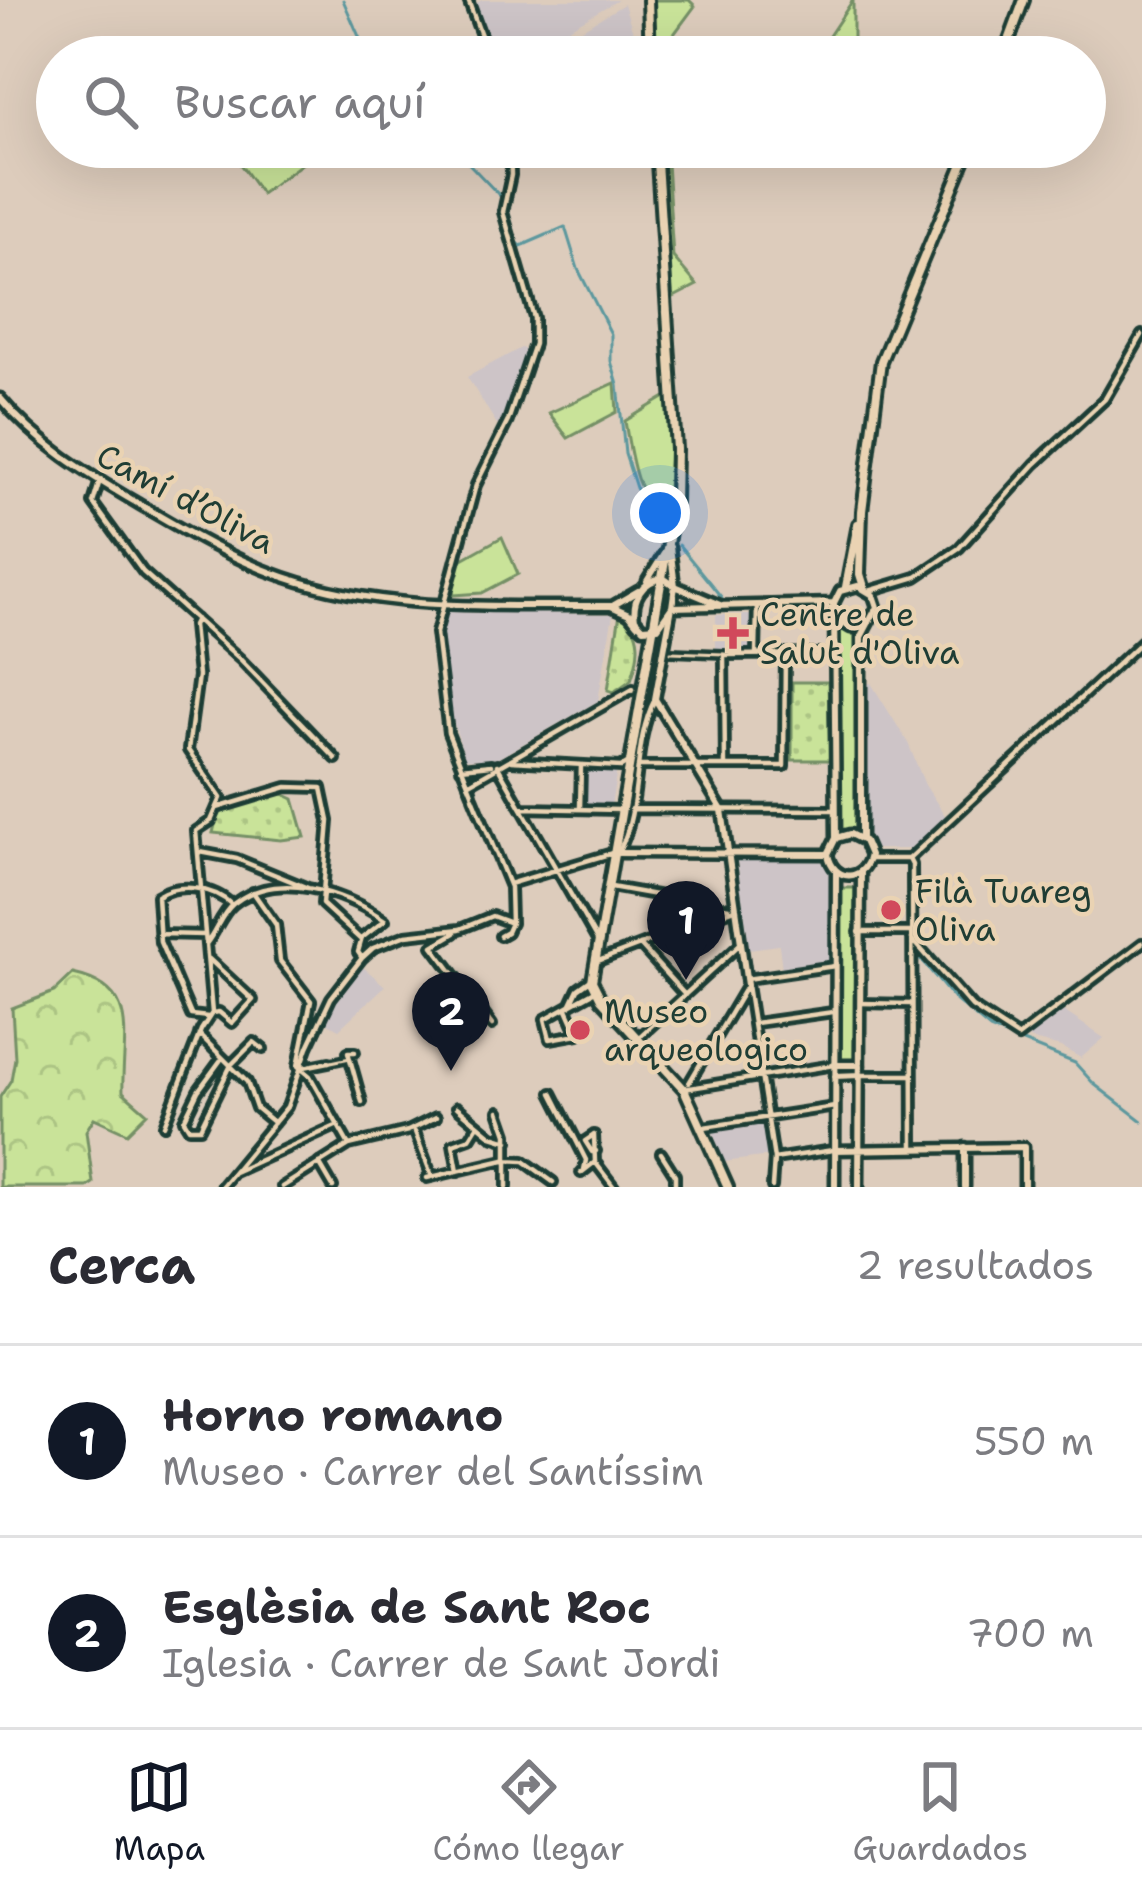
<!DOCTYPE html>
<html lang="es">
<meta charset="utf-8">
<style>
:root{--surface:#fff;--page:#f7f7f7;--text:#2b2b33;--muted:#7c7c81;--line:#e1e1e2;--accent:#111827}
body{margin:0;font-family:"Shantell Sans",sans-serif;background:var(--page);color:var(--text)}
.you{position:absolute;left:660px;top:513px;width:42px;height:42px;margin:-30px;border:9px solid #fff;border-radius:50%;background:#1a73e8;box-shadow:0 0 0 18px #1a73e833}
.badge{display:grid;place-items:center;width:78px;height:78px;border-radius:50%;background:var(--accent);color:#fff;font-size:39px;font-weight:700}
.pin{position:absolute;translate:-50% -99px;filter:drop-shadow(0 3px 6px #0008)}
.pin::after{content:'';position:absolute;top:63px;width:42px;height:36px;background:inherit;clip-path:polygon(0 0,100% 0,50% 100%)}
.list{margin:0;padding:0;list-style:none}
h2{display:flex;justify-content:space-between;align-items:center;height:156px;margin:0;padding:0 48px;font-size:51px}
h2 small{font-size:39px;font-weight:400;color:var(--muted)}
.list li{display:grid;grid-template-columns:78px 1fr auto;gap:36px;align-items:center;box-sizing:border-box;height:192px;padding:0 48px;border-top:3px solid var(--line)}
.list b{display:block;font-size:45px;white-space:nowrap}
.list p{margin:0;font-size:39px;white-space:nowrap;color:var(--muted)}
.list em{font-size:39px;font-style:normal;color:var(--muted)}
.icon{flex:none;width:66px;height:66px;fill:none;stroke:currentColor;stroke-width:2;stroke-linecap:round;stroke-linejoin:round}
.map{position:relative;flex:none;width:1142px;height:1187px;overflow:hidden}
.search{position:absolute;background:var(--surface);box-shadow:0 12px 48px #0002;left:36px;right:36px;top:36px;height:132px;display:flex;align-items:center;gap:30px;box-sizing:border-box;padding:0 42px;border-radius:66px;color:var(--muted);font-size:45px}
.sheet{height:540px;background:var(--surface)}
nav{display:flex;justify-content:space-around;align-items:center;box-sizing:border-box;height:168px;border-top:3px solid var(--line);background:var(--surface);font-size:33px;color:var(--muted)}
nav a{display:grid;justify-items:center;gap:6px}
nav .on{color:var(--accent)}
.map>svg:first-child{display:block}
.built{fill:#cdc4c7}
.grass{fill:#c9e399;stroke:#749066;stroke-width:3}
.forest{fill:url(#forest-crowns);stroke:#749066;stroke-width:3}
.park{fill:url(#park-dots);stroke:#749066;stroke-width:3}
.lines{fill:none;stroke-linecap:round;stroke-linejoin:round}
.stream{stroke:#5d989e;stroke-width:3}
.pedestrian-casing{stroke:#1f3d34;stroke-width:12}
.minor-casing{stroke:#1f3d34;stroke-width:14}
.tertiary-casing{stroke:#1f3d34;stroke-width:15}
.secondary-casing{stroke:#1f3d34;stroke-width:16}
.pedestrian{stroke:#ead3b3;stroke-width:3}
.minor{stroke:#ead3b3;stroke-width:4.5}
.tertiary{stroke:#ead3b3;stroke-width:6}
.secondary{stroke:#ead3b3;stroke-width:8}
.poi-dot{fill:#d1495b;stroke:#ead3b3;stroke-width:4.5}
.labels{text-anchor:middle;stroke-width:9;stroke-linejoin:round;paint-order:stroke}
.street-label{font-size:33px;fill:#1f3d34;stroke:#ead3b3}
.poi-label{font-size:33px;fill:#1f3d34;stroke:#ead3b3;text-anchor:start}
</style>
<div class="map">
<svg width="1142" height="1187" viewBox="0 0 1142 1187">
<defs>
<pattern id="forest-crowns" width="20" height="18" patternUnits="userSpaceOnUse" patternTransform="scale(3)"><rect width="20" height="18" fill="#c9e399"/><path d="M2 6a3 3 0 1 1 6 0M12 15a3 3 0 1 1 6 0" fill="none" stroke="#acc484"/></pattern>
<pattern id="park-dots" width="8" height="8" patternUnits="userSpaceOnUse" patternTransform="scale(3)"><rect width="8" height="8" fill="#c9e399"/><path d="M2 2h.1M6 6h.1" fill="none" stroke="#acc484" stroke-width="1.8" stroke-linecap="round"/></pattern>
</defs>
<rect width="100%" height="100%" fill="#ddccbc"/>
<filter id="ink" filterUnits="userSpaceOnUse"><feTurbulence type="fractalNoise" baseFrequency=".00833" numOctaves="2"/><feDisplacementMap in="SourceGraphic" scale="24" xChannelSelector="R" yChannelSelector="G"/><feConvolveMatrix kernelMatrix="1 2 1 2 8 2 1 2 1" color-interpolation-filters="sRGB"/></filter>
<g filter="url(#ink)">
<path class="built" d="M482,0H618L518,57H493L473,5Z
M624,4L641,57H535Z
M521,348L528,351L500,429L467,377Z
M447,612L613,614L598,701L495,760L465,759L451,714L442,635Z
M716,615H750V650L716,649Z
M871,683L908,743L925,785L948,820L909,849H874L866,835L867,684Z
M585,769L617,770L611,805H585Z
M737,860L823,861L830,873V962L782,969L779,945L749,949Z
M361,965L385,986L339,1029L324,1021L342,988Z
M1059,1008L1104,1038L1081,1058L1061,1047L1029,1039V1031Z
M765,1121L769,1156L724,1162L711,1128Z"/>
<path class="grass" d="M653,0H689L695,6L660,53L663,57H655Z
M853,0V57H815Z
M228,147H319L313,151L314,155L261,194Z
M661,147H666L673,257L697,285L674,297L671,296Z
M615,383L617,412L568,438L549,413Z
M667,396L670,450L666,527C636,493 632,465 625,421Z
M502,537L518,574L482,593L454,595L451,584L459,561Z
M840,630L858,633L855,830L841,829Z
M840,888H855V1060L839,1061Z"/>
<path class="forest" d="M73,974C143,989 121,1039 123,1092L147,1113L127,1133L94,1118L86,1131L93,1183L87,1187H0V1097L11,1080L15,1058L12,1008L54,992Z"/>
<path class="park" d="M620,613C644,630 640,655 631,680L614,692L608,690Z
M792,682H828L830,760H792Z
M281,793L294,799L305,837L281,840L213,833L219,809Z"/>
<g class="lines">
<path class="stream" d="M343,0L368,57
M453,147L499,195
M507,207L516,241L521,246L565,227L578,269L611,334V361L618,385L625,454L640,500L663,529
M679,545L722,598
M919,957L953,998L990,1029L1075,1063L1094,1084L1142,1121"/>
<g class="pedestrian-casing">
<path id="pedestrian" d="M671,652L724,654
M331,1062L350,1058"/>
</g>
<g class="minor-casing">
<path id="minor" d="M468,0L489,57
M100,480L93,503L143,572L240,659L336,759
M869,591L916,577L959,548L1035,464L1105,399L1142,335
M756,654L757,606
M511,761L621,767L629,762
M497,765L598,942
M638,766H784L785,654
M725,766L724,655L835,654
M461,768L491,765
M468,784L633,689
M472,793L448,733L436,633L476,485L508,421L534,344V318L503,212L511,175L510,147
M473,797L510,887L511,923
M217,808L287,787L322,788L329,821L322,904L361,940
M522,808L621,810
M580,808L581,765
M631,809L835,810
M200,852L237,859L308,888
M870,859H909
M909,859L1142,641
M909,859L912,865L913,1146
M509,884L619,851C643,806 631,745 655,699
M611,887L729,908
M253,892L276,925L280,961L311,1001L298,1066L310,1076L349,1145
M859,932H912
M455,933L433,946L492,1025
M159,934L205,935
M500,936L507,932L511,923
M912,939L972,1007L1018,1037L1142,943
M206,944C216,932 221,914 233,904C277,869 343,892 385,920L362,938L358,952L362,958
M640,945L685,995
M209,959L253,1000L232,1023L219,1012L212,1013
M598,961L735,909
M746,979L835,966
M747,985L774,1159L772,1187
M860,1003L912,1004
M570,1006L578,989L592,979
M567,1009L578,1034L550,1039L545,1019L595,991
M208,1017L191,1015L160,942L157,896C179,882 214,887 232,905
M755,1023L833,1012
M199,1034L247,1082L256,1108L274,1123
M638,1038L740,944
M355,1052H348L362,1102
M220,1061L198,1091L184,1120L189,1128H200L231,1065L254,1042L263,1049
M304,1067L329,1062
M860,1075H912
M689,1083L747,985
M684,1089L834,1065
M552,1093L586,1160L584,1170
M457,1107L492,1136L508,1141
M499,1111L507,1134V1187
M164,1125L201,1030L212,1013L196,831L211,821L221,798L188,750L198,676L193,625L196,619
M704,1127L835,1107
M415,1132L432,1177
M594,1135L585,1141L592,1152L596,1151
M661,1153L675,1175V1187
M774,1159L833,1150
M595,1162L614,1187
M319,1163L333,1187
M458,1171L453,1144L470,1138L478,1125
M234,1172L338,1125
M581,1173L595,1162L594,1135
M427,1178L504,1160L524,1161L553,1182
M221,1187L287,1107L308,1047L331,998L362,958L373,948L406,935L460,929L492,916L511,923
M282,1187L349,1145L408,1131L436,1117"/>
</g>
<g class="tertiary-casing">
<path id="tertiary" d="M0,398C38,444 86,473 137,503C185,531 231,559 284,577C389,613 502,605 611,606L629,614L637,624
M670,547L675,586L720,605
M663,578L675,586L672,607L658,627L643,628L635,619C632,599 642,581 663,578Z
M647,581L665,552
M614,605L638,591
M838,620L851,628L864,627
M836,838L850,834L864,841L870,855C864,883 833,882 828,854L836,838L834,603L840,591L858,586L873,595L877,607L861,637V838
M615,853L828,854
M747,985L722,810L655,699L672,607L834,603
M834,1065H860
M835,1076L860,1075
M835,1150L1024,1147V1187
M835,1187L836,872
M859,1187L861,873
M965,1187V1147"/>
</g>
<g class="secondary-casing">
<path id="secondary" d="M648,0L650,57
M1003,57L1024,0
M656,147L676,449L675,503L592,981L601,999L684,1089L728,1187
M846,587L858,524
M864,587L860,574L862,511L881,361L970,147"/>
</g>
<use href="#pedestrian" class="pedestrian"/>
<use href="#minor" class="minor"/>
<use href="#tertiary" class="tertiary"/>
<use href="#secondary" class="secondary"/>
</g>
</g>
<g class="poi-dot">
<path d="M727 615h12v12h12v12h-12v12h-12v-12h-12v-12h12z"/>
<circle cx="891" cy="910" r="12"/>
<circle cx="580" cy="1030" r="12"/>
</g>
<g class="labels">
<g class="street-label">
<text transform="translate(186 498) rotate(28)" y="12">Camí d’Oliva</text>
</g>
<g class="poi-label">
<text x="760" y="626">Centre de<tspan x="760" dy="38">Salut d'Oliva</tspan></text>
<text x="915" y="903">Filà Tuareg<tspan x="915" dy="38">Oliva</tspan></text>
<text x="604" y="1023">Museo<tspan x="604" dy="38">arqueologico</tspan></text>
</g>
</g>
</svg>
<div class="you"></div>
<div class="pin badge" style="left:686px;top:980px">1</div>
<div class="pin badge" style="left:451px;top:1071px">2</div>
<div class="search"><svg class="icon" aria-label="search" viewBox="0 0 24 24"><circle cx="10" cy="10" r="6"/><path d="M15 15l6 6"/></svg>Buscar aquí</div>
</div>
<section class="sheet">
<h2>Cerca<small>2 resultados</small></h2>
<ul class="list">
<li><span class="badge">1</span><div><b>Horno romano</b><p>Museo · Carrer del Santíssim</p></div><em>550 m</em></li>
<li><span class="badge">2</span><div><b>Esglèsia de Sant Roc</b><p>Iglesia · Carrer de Sant Jordi</p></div><em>700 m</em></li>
</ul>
</section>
<nav>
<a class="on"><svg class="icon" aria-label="map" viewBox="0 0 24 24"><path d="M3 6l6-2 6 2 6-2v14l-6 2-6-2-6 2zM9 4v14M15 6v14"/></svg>Mapa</a>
<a><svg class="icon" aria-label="directions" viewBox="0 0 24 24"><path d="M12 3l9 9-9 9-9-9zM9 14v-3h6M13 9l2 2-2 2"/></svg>Cómo llegar</a>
<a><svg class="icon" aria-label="saved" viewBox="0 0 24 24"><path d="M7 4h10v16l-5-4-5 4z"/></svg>Guardados</a>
</nav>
